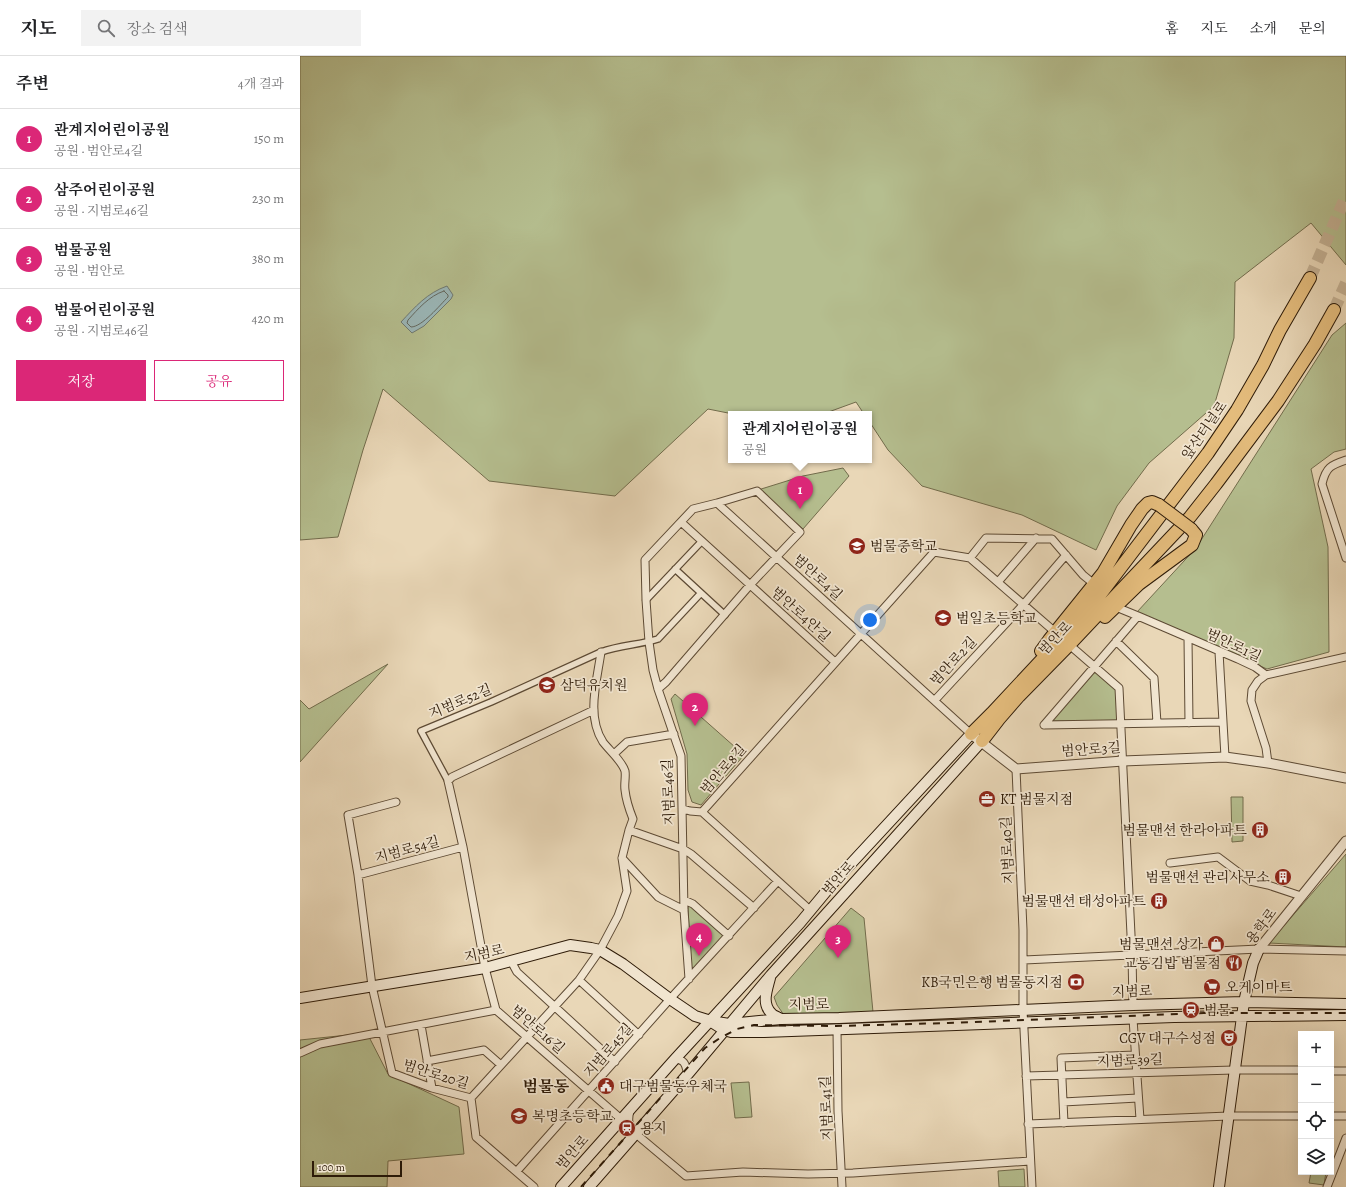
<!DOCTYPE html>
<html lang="ko">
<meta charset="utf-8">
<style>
:root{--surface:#fff;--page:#f2f2f2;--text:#202124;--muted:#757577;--line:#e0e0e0;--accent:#db2777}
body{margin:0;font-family:Alegreya,"Noto Serif KR",serif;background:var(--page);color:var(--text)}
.controls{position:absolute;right:12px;bottom:12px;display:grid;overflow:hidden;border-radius:0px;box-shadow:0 4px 16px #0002}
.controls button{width:36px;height:36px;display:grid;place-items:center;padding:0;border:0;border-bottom:1px solid var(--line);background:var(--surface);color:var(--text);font:20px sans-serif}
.scale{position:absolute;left:12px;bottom:10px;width:90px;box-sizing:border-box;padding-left:4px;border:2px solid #2e1b08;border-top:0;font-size:11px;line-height:14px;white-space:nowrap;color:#2e1b08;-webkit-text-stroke:3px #f1e5d0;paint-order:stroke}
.you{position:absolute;left:570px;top:564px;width:14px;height:14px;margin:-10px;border:3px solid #fff;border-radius:50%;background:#1a73e8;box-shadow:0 0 0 6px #1a73e833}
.badge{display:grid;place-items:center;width:26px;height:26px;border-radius:50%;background:var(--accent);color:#fff;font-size:13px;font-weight:700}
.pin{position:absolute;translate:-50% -33px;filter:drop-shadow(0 1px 2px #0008)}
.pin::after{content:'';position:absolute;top:21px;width:14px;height:12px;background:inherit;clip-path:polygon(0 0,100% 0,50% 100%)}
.popup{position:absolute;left:428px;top:355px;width:144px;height:52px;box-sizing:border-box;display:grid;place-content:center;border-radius:0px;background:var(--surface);filter:drop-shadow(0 1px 3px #0005);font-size:13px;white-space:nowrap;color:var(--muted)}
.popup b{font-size:15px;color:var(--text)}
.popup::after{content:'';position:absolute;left:50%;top:100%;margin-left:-8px;border:8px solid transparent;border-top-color:var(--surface)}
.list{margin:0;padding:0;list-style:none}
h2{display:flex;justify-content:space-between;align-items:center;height:52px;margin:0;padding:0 16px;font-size:17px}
h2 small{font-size:13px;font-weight:400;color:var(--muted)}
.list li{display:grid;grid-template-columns:26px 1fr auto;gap:12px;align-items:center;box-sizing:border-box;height:60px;padding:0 16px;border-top:1px solid var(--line)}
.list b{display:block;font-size:15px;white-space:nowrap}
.list p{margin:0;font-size:13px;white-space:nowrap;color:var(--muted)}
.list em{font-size:13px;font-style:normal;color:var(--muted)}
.actions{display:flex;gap:8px;padding:12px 16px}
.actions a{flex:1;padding:9px 0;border:1px solid var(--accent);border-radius:0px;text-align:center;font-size:14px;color:var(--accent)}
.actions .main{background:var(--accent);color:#fff}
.icon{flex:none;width:22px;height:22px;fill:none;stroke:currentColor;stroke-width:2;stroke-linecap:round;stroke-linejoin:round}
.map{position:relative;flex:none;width:1046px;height:1131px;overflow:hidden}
header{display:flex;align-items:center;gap:24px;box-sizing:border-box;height:56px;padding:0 20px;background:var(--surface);border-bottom:1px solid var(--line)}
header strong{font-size:19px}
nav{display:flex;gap:22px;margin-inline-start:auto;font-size:14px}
.search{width:280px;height:36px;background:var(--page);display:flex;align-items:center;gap:10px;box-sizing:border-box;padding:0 14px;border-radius:0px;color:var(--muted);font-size:15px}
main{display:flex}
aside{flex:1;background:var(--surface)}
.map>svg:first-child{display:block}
.green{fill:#b5be8f;stroke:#726c4c}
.water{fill:#9bb7b8;stroke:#6f7972}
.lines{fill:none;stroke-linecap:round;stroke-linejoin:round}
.shore{stroke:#646960;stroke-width:1}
.trunk-tunnel{stroke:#c4b194;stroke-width:12;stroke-dasharray:12 6;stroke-linecap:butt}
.pedestrian-casing{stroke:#5d4a34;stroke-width:8}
.minor-casing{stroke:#5d4a34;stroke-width:9}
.tertiary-casing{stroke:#5d4a34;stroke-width:11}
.secondary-casing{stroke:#2e1b08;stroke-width:12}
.trunk-casing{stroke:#2e1b08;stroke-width:14}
.pedestrian{stroke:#f1e5d0;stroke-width:5.5}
.minor{stroke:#f1e5d0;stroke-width:7}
.tertiary{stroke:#f1e5d0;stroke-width:9}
.secondary{stroke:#f1e5d0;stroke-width:10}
.trunk{stroke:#e4bc7c;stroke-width:12}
.rail{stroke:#2e1b08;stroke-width:2;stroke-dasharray:7 7;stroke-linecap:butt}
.trunk-bridge-casing{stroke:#2e1b08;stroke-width:14;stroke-linecap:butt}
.trunk-bridge{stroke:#e4bc7c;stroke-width:12}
.labels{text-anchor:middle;stroke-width:3.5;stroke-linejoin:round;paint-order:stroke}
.street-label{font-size:14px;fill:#2e1b08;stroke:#f1e5d0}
.poi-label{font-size:14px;fill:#2e1b08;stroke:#f1e5d0;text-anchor:start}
.quarter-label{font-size:16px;font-weight:bold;fill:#2e1b08;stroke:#f1e5d0}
</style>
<header>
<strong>지도</strong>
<div class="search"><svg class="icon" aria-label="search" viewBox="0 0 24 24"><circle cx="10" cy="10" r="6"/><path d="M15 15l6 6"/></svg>장소 검색</div>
<nav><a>홈</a><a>지도</a><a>소개</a><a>문의</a></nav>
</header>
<main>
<aside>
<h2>주변<small>4개 결과</small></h2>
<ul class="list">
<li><span class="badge">1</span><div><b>관계지어린이공원</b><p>공원 · 범안로4길</p></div><em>150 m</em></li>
<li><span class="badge">2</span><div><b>삼주어린이공원</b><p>공원 · 지범로46길</p></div><em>230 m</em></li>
<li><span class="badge">3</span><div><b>범물공원</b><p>공원 · 범안로</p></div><em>380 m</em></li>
<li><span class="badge">4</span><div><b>범물어린이공원</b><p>공원 · 지범로46길</p></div><em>420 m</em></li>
</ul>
<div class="actions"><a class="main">저장</a><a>공유</a></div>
</aside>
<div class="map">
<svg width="1046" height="1131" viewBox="0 0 1046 1131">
<rect width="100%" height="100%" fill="#e9d7b7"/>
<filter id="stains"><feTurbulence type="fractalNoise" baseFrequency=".005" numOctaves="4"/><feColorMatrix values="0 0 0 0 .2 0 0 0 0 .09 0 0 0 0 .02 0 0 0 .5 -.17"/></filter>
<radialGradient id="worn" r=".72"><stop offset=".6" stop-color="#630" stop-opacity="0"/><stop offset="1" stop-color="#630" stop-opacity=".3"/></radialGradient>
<path class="green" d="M0,0H1046V209L1011,167L935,226L934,282L914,350L849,407L817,450L796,494L722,459L622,430L588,394L569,365V358H564L556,346L523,358H433L408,353L315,440L189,425L83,333L63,394L38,481L0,484Z
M1046,267V393L1034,396L1011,413L1028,491L1029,596L967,613L837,556L896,492L1032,279Z
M543,412L549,420L503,473L458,434L503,420Z
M88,608L0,706V644L9,653Z
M794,615L817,633V665H753L751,664Z
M375,638L444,699L401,749L392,746L388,734L387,698L371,643Z
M931,741H943V785L932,786Z
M1046,798V891L969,887Z
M391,849L427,880L391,920L388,850Z
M551,852L564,862L573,956L484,959L477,949L474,941Z
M67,977L88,1018L159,1051L164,1098L88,1105L87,1131H0V984Z
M449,1026L452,1061L435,1062L431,1027Z
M724,1113L725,1131H699L698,1115Z
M1011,1116H1026L1024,1129L1009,1127Z"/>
<path class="water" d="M147,230L153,239L151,243L124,270L112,277L101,266C115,251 127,237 147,230Z"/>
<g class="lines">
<path class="shore" d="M144,235L148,239V241C140,249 122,271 111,271L107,267L108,264C118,253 129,240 144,235Z"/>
<path class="trunk-tunnel" d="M1010,222L1046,140
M1034,254L1046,227"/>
<g class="pedestrian-casing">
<path id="pedestrian" d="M375,513L425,559
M346,544L402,485
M148,725L121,675L191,646L301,596C320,589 339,589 358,583L401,537"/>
</g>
<g class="minor-casing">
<path id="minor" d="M1046,404C1031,409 1026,411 1022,428L1046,502
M381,466L535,606
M670,502L686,482L752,483L783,519L794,528
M698,526L736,482
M838,560L938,603L955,611L966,619L1046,601
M888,582L889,667
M816,585L854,622L857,667
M773,592L819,632L832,899L833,949
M919,596L925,701
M966,619L958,625L952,634L951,645L966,692L968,707
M358,633L366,626L450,529L500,476L457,435L417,447
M635,644L723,549L766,499
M744,669L923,666
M744,669L838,560L816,551
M314,698L327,686L374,678
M716,713L723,874V954L732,1131
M96,746L48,759L58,819L72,930L92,1017L132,1032L171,1042
M383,753L390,755L402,756
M402,756L634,496L670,502L755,576
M402,756L510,854
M329,774L383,793L391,798L454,852
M322,802L358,841L384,854
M870,807L918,801L950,825L968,829L1001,840
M58,819L163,791
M384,844L393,848L429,880
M724,904L959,893L1046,895
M211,905L217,916L315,1006
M389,923L384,854L381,700L358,633L353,614L349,586L346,544L345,504L393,453L417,447L671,678
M279,924L339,979
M196,954L185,912L163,791L148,725L152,721L294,654
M833,963L840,1063
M121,969L132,1032
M537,973L538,1055L542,1131
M0,997L20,988L196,954L321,1063
M375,1003C386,1004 385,1009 388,1018
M127,1005L184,994L201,1009
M1031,1015H1046
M726,1020L934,1014H1001
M171,1042L279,924L300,894L318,860L327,835L322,802L329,774L333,763C329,753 326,744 325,734C324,728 326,721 325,715C322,705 309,694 303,686C286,660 297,625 301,596
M171,1042L176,1081L234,1131
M763,1046L838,1042
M330,1055C327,1066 329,1069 336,1078L386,1120L443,1116L508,1118L553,1117L730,1105
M1031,1060H1046
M764,1067L761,1002L835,999
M728,1068L929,1060H1001
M217,1115L370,943L478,825
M1027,1131L1046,1082"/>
</g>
<g class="tertiary-casing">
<path id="tertiary" d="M671,678L716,713L823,705L925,701L968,707L1046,722
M959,893L1046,785"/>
</g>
<g class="secondary-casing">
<path id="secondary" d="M470,922C467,934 461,948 472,958C474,960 478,961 481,963
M0,942L185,912L270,889L291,892L300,894L323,908L370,943L395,960L411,965L429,968L481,963L539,962L833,949L944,946L1046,948
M413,967L424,974L431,976H464L874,961L1046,959
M261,1131L375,1003L500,867L534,826L671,678
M289,1131L388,1018L471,919L682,685
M919,1131L944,946L953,907L959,893"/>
</g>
<g class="trunk-casing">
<path id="trunk" d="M805,561L839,528L892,489L896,479L891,473
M741,595L749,584L803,517L831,469L842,453L848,447L852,446L859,449
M671,678L692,657L790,552L908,397L937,354L963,309L980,274L1010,222
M682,685L699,663L719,640L770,588L890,461L916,428L978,345L1015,288L1034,254"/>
</g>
<use href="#pedestrian" class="pedestrian"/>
<use href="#minor" class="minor"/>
<use href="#tertiary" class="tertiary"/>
<use href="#secondary" class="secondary"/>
<use href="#trunk" class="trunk"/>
<path class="rail" d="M281,1131L405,992L420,982L437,973L454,969L536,970L648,967L904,957H1046"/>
<g class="trunk-bridge-casing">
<path id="trunk-bridge" d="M859,449L891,473"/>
</g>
<use href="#trunk-bridge" class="trunk-bridge"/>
</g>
<defs>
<g id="school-disc" transform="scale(0.9)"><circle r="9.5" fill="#8f2418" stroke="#f1e5d0"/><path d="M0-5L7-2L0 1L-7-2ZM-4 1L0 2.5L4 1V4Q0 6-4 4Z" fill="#fff"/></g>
<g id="office-disc" transform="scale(0.9)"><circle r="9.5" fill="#8f2418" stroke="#f1e5d0"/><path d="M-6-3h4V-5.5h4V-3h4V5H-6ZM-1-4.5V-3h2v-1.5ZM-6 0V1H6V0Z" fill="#fff"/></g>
<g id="building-disc" transform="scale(0.9)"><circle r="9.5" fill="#8f2418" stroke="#f1e5d0"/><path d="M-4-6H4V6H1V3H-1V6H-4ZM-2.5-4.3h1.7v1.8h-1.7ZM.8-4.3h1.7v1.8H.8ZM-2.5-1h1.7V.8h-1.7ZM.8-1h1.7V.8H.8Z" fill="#fff"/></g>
<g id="shop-disc" transform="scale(0.9)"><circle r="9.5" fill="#8f2418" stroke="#f1e5d0"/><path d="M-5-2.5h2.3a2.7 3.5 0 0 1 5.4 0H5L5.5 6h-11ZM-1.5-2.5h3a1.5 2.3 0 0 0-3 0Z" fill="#fff"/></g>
<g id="restaurant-disc" transform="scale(0.9)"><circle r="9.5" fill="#8f2418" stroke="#f1e5d0"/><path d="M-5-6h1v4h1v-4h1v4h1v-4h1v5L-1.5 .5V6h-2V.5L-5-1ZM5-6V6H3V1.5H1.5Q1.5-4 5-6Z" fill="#fff"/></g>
<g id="bank-disc" transform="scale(0.9)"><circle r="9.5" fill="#8f2418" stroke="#f1e5d0"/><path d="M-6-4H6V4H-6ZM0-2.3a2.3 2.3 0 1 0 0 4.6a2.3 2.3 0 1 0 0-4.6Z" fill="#fff"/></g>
<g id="supermarket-disc" transform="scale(0.9)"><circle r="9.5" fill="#8f2418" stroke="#f1e5d0"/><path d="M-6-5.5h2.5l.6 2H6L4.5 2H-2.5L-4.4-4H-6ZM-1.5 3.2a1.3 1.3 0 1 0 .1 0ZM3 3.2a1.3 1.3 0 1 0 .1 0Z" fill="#fff"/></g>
<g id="station-disc" transform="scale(0.9)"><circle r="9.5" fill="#8f2418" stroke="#f1e5d0"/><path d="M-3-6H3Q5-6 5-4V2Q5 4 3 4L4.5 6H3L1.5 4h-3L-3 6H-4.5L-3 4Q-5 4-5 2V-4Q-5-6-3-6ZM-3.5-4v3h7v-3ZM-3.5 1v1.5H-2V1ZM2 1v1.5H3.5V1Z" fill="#fff"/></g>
<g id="theatre-disc" transform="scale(0.9)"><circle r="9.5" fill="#8f2418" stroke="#f1e5d0"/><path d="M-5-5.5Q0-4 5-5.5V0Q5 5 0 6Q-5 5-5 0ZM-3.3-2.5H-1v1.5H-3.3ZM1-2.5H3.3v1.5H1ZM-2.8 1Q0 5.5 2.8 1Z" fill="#fff"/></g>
<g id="civic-disc" transform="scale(0.9)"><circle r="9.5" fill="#8f2418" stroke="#f1e5d0"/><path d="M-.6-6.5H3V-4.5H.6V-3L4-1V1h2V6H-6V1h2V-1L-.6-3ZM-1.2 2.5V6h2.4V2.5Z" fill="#fff"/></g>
</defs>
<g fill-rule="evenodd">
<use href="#school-disc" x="557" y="490"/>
<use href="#school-disc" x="643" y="562"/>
<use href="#school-disc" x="247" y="629"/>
<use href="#office-disc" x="687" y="743"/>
<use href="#building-disc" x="960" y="774"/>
<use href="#building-disc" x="983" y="821"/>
<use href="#building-disc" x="859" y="845"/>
<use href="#shop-disc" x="916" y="888"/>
<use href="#restaurant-disc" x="934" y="907"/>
<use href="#bank-disc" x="776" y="926"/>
<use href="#supermarket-disc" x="912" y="931"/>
<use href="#station-disc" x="891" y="954"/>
<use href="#theatre-disc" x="929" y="982"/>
<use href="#civic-disc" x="306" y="1030"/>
<use href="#school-disc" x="219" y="1060"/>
<use href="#station-disc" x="327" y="1072"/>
</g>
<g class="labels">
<g class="street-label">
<text transform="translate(904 374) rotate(-55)" y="5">앞산터널로</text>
<text transform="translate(518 521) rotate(42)" y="5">범안로4길</text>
<text transform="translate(501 558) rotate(42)" y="5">범안로4안길</text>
<text transform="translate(755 582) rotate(-46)" y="5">범안로</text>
<text transform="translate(934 589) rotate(25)" y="5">범안로1길</text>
<text transform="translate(653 605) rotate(-47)" y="5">범안로2길</text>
<text transform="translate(160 645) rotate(-23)" y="5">지범로52길</text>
<text transform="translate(791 693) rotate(-4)" y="5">범안로3길</text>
<text transform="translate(423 713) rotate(-49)" y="5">범안로8길</text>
<text transform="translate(368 736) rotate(-92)" y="5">지범로46길</text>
<text transform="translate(107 793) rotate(-15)" y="5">지범로54길</text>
<text transform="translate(707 794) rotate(-93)" y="5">지범로40길</text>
<text transform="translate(538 822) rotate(-48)" y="5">범안로</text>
<text transform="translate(961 870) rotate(-53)" y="5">용학로</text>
<text transform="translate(184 897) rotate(-12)" y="5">지범로</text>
<text transform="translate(832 935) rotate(-2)" y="5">지범로</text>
<text transform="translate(509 948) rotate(-1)" y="5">지범로</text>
<text transform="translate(238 973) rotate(41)" y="5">범안로16길</text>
<text transform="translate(308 994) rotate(-49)" y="5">지범로45길</text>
<text transform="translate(830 1004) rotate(-2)" y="5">지범로39길</text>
<text transform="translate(136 1018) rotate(17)" y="5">범안로20길</text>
<text transform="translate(526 1052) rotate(-92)" y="5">지범로41길</text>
<text transform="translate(272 1096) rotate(-48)" y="5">범안로</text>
</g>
<g class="poi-label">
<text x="570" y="495">범물중학교</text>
<text x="656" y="567">범일초등학교</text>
<text x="260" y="634">삼덕유치원</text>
<text x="700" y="748">KT 범물지점</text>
<text x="947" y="779" text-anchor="end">범물맨션 한라아파트</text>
<text x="970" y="826" text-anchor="end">범물맨션 관리사무소</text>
<text x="846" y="850" text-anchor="end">범물맨션 태성아파트</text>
<text x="903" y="893" text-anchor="end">범물맨션 상가</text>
<text x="921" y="912" text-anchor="end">교동김밥 범물점</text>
<text x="763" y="931" text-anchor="end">KB국민은행 범물동지점</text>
<text x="925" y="936">오케이마트</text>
<text x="904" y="959">범물</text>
<text x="916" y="987" text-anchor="end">CGV 대구수성점</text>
<text x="319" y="1035">대구범물동우체국</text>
<text x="232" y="1065">복명초등학교</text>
<text x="340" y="1077">용지</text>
</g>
<g class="quarter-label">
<text x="246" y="1036">범물동</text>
</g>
</g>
<rect width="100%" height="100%" filter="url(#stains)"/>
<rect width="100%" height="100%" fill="url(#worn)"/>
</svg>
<div class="controls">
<button>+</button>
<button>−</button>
<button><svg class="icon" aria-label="locate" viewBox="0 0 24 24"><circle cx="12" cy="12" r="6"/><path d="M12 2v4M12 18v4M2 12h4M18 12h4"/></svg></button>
<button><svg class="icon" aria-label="layers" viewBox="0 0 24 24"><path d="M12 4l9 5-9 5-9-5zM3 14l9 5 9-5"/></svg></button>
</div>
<div class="scale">100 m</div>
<div class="you"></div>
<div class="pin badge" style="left:500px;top:453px">1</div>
<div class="popup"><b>관계지어린이공원</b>공원</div>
<div class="pin badge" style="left:395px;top:670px">2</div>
<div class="pin badge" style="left:538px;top:902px">3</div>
<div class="pin badge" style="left:399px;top:900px">4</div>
</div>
</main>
